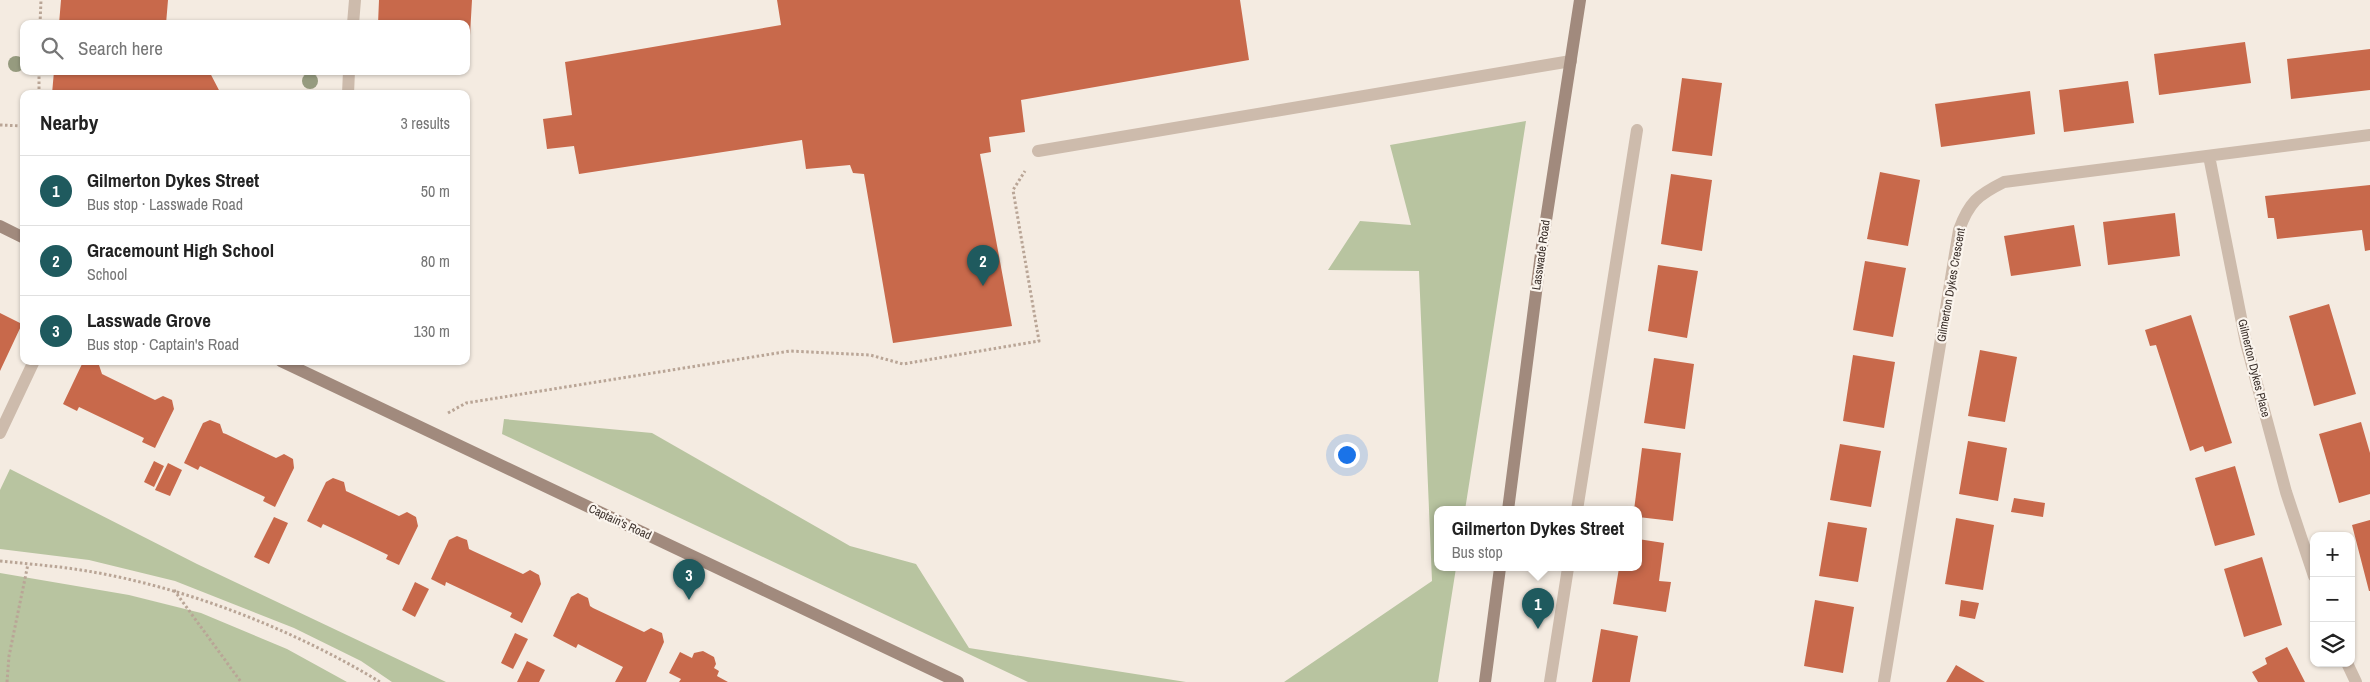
<!DOCTYPE html>
<meta charset="utf-8">
<style>
:root{--surface:#fff;--page:#f2f2f2;--text:#222;--muted:#767676;--line:#e0e0e0;--accent:#1f5a5e}
body{margin:0;font-family:"Archivo Narrow",sans-serif;background:var(--page);color:var(--text)}
.controls{position:absolute;right:15px;bottom:15px;display:grid;overflow:hidden;border-radius:10px;box-shadow:0 1px 4px #0004}
.controls button{width:45px;height:45px;display:grid;place-items:center;padding:0;border:0;border-bottom:1px solid var(--line);background:var(--surface);color:var(--text);font:25px sans-serif}
.you{position:absolute;left:1346px;top:454px;width:18px;height:18px;margin:-12px;border:4px solid #fff;border-radius:50%;background:#1a73e8;box-shadow:0 0 0 8px #1a73e833}
.badge{display:grid;place-items:center;width:32px;height:32px;border-radius:50%;background:var(--accent);color:#fff;font-size:16px;font-weight:700}
.pin{position:absolute;translate:-50% -41px;filter:drop-shadow(0 1px 2px #0008)}
.pin::after{content:'';position:absolute;top:26px;width:18px;height:15px;background:inherit;clip-path:polygon(0 0,100% 0,50% 100%)}
.popup{position:absolute;left:1434px;top:506px;width:208px;height:65px;box-sizing:border-box;display:grid;place-content:center;border-radius:10px;background:var(--surface);filter:drop-shadow(0 1px 4px #0005);font-size:16px;white-space:nowrap;color:var(--muted)}
.popup b{font-size:19px;color:var(--text)}
.popup::after{content:'';position:absolute;left:50%;top:100%;margin-left:-10px;border:10px solid transparent;border-top-color:var(--surface)}
.list{margin:0;padding:0;list-style:none}
h2{display:flex;justify-content:space-between;align-items:center;height:65px;margin:0;padding:0 20px;font-size:21px}
h2 small{font-size:16px;font-weight:400;color:var(--muted)}
.list li{display:grid;grid-template-columns:32px 1fr auto;gap:15px;align-items:center;box-sizing:border-box;height:70px;padding:0 20px;border-top:1px solid var(--line)}
.list b{display:block;font-size:19px;white-space:nowrap}
.list p{margin:0;font-size:16px;white-space:nowrap;color:var(--muted)}
.list em{font-size:16px;font-style:normal;color:var(--muted)}
.icon{flex:none;width:28px;height:28px;fill:none;stroke:currentColor;stroke-width:2;stroke-linecap:round;stroke-linejoin:round}
.map{position:relative;flex:none;width:2370px;height:682px;overflow:hidden}
.search{position:absolute;background:var(--surface);box-shadow:0 1px 4px #0004;left:20px;top:20px;width:450px;height:55px;display:flex;align-items:center;gap:12px;box-sizing:border-box;padding:0 18px;border-radius:10px;color:var(--muted);font-size:19px}
.panel{position:absolute;background:var(--surface);box-shadow:0 1px 4px #0004;left:20px;top:90px;width:450px;height:275px;border-radius:10px}
.map>svg:first-child{display:block}
.green{fill:#b8c4a0}
.building{fill:#c8694b}
.lines{fill:none;stroke-linecap:round;stroke-linejoin:round}
.path{stroke:#b9a596;stroke-width:3;stroke-dasharray:2.5 2.5;stroke-linecap:butt}
.lane{stroke:#cdbbac;stroke-width:12}
.street{stroke:#cdbbac;stroke-width:12}
.secondary{stroke:#a18a7d;stroke-width:12}
.tree{fill:#969b7f}
.labels{text-anchor:middle;stroke-width:4.5;stroke-linejoin:round;paint-order:stroke}
.street-label{font-size:12px;fill:#3b302b;stroke:#fbf5ee}
</style>
<div class="map">
<svg width="2370" height="682" viewBox="0 0 2370 682">
<rect width="100%" height="100%" fill="#f4ebe1"/>
<path class="green" d="M1526,121L1465,510H1438V568H1456L1438,682H1284L1432,581L1419,271L1328,270L1360,221L1411,225L1390,145Z
M504,419L652,433L850,546L916,564L969,648L1186,682H1028L502,434Z
M10,469L197,564L446,682H392L361,661L294,628L175,581L89,560L0,549V490Z
M0,573L129,595L201,613L287,649L347,682H0Z"/>
<path class="building" d="M61,0H168L166,24H59Z
M379,0H472L468,70H466V24H378Z
M777,0H1240L1249,60L1021,100L1025,132L989,137L991,152L980,154L1012,326L893,343L864,174L853,173L850,165L806,169L802,140L579,174L574,146L547,149L543,119L572,115L565,62L781,25Z
M2245,42L2251,83L2159,95L2154,54Z
M2370,49V90L2291,99L2287,59Z
M54,71H209L221,94H52Z
M1682,78L1722,83L1712,156L1672,151Z
M2128,81L2134,123L2064,132L2059,90Z
M2030,91L2035,134L1941,147L1935,104Z
M1880,172L1920,180L1908,246L1867,239Z
M1671,174L1712,180L1702,251L1661,244Z
M2370,185V250L2365,251L2362,230L2277,239L2274,218H2268L2265,196Z
M2175,213L2180,256L2108,265L2103,222Z
M2074,225L2081,266L2011,276L2004,236Z
M1865,261L1906,268L1893,337L1853,330Z
M1658,265L1698,271L1687,338L1648,331Z
M2329,304L2356,394L2314,406L2289,316Z
M0,313L22,324L0,371Z
M2191,315L2232,443L2205,452L2203,446L2190,451L2156,345L2150,346L2145,330Z
M1980,350L2017,357L2005,422L1968,416Z
M1853,355L1895,362L1884,428L1843,421Z
M1654,358L1694,364L1685,429L1644,423Z
M88,361L99,365L102,374L155,400L163,396L172,400L174,409L155,448L142,442L144,438L79,407L77,411L63,404L82,364Z
M210,420L220,424L223,433L226,434L276,458L284,454L293,459L294,468L275,507L263,501L265,497L200,466L198,470L184,463L203,423Z
M2361,422L2370,453V494L2339,503L2319,434Z
M1968,441L2007,448L1998,501L1959,494Z
M1840,444L1881,451L1871,507L1830,500Z
M1642,448L1681,453L1673,521L1638,517V510H1634Z
M154,461L164,466L154,487L144,482Z
M168,463L182,470L170,496L155,490Z
M2235,466L2255,535L2215,546L2195,478Z
M333,478L344,482L346,491L399,516L407,512L416,517L418,526L399,565L386,559L388,555L355,539L323,524L321,528L307,521L326,482Z
M2014,498L2045,503L2043,517L2011,512Z
M274,517L288,523L269,564L254,557Z
M1956,518L1994,525L1983,590L1945,584Z
M2370,520V591H2369L2352,525Z
M1828,522L1867,528L1858,582L1819,576Z
M457,536L467,540L469,549L473,551L523,574L530,570L539,575L541,584L522,623L510,617L512,613L446,582L445,586L431,579L449,540Z
M1638,539L1664,543L1659,581L1671,582L1666,612L1613,604L1619,568H1638Z
M2262,557L2282,625L2244,637L2224,569Z
M415,582L429,589L415,617L402,610Z
M578,593L588,598L590,606L593,608L644,632L651,628L662,633L664,642L646,682H615L623,667L578,644L576,648L553,636L571,597Z
M1815,600L1854,607L1843,673L1804,666Z
M1961,600L1979,603L1975,619L1959,616Z
M1601,629L1638,636L1630,682H1592Z
M515,633L528,639L513,669L501,663Z
M2287,647L2305,682H2258L2252,672L2267,664L2265,658Z
M703,651L714,657L716,664L714,668L719,671L717,676L728,682H679L681,679L669,673L680,652L692,658L694,653Z
M527,661L545,670L539,682H517Z
M1956,665L1985,682H1946Z"/>
<g class="lines">
<path class="path" d="M40,24L41,0
M39,94V71
M0,125L24,126
M448,413L466,403L790,351L870,355L903,364L1039,341L1013,190L1025,171
M0,561C29,564 58,566 87,571C185,587 295,630 380,682
M174,590L241,682
M7,682L9,656L28,564"/>
<path class="lane" d="M353,24L355,0
M348,94L349,71
M1038,151L1571,61"/>
<path class="street" d="M2209,156L2246,343L2286,492L2314,576
M0,433L34,361
M1577,510L1637,130
M2347,663L2356,682
M1550,682L1568,568
M1884,682L1959,230C1969,202 1978,195 2004,182L2370,135"/>
<path class="secondary" d="M0,226L24,238
M281,361L958,682
M1508,510L1542,246L1580,0
M1485,682L1500,568"/>
</g>
<g class="tree">
<circle cx="16" cy="64" r="8"/>
<circle cx="310" cy="81" r="8"/>
</g>
<g class="labels">
<g class="street-label">
<text transform="translate(1541 255) rotate(-82)" y="4">Lasswade Road</text>
<text transform="translate(1951 285) rotate(-80)" y="4">Gilmerton Dykes Crescent</text>
<text transform="translate(2254 368) rotate(76)" y="4">Gilmerton Dykes Place</text>
<text transform="translate(620 522) rotate(25)" y="4">Captain's Road</text>
</g>
</g>
</svg>
<div class="controls">
<button>+</button>
<button>−</button>
<button><svg class="icon" aria-label="layers" viewBox="0 0 24 24"><path d="M12 4l9 5-9 5-9-5zM3 14l9 5 9-5"/></svg></button>
</div>
<div class="you"></div>
<div class="pin badge" style="left:1538px;top:629px">1</div>
<div class="popup"><b>Gilmerton Dykes Street</b>Bus stop</div>
<div class="pin badge" style="left:983px;top:286px">2</div>
<div class="pin badge" style="left:689px;top:600px">3</div>
<div class="search"><svg class="icon" aria-label="search" viewBox="0 0 24 24"><circle cx="10" cy="10" r="6"/><path d="M15 15l6 6"/></svg>Search here</div>
<section class="panel">
<h2>Nearby<small>3 results</small></h2>
<ul class="list">
<li><span class="badge">1</span><div><b>Gilmerton Dykes Street</b><p>Bus stop · Lasswade Road</p></div><em>50 m</em></li>
<li><span class="badge">2</span><div><b>Gracemount High School</b><p>School</p></div><em>80 m</em></li>
<li><span class="badge">3</span><div><b>Lasswade Grove</b><p>Bus stop · Captain's Road</p></div><em>130 m</em></li>
</ul>
</section>
</div>
